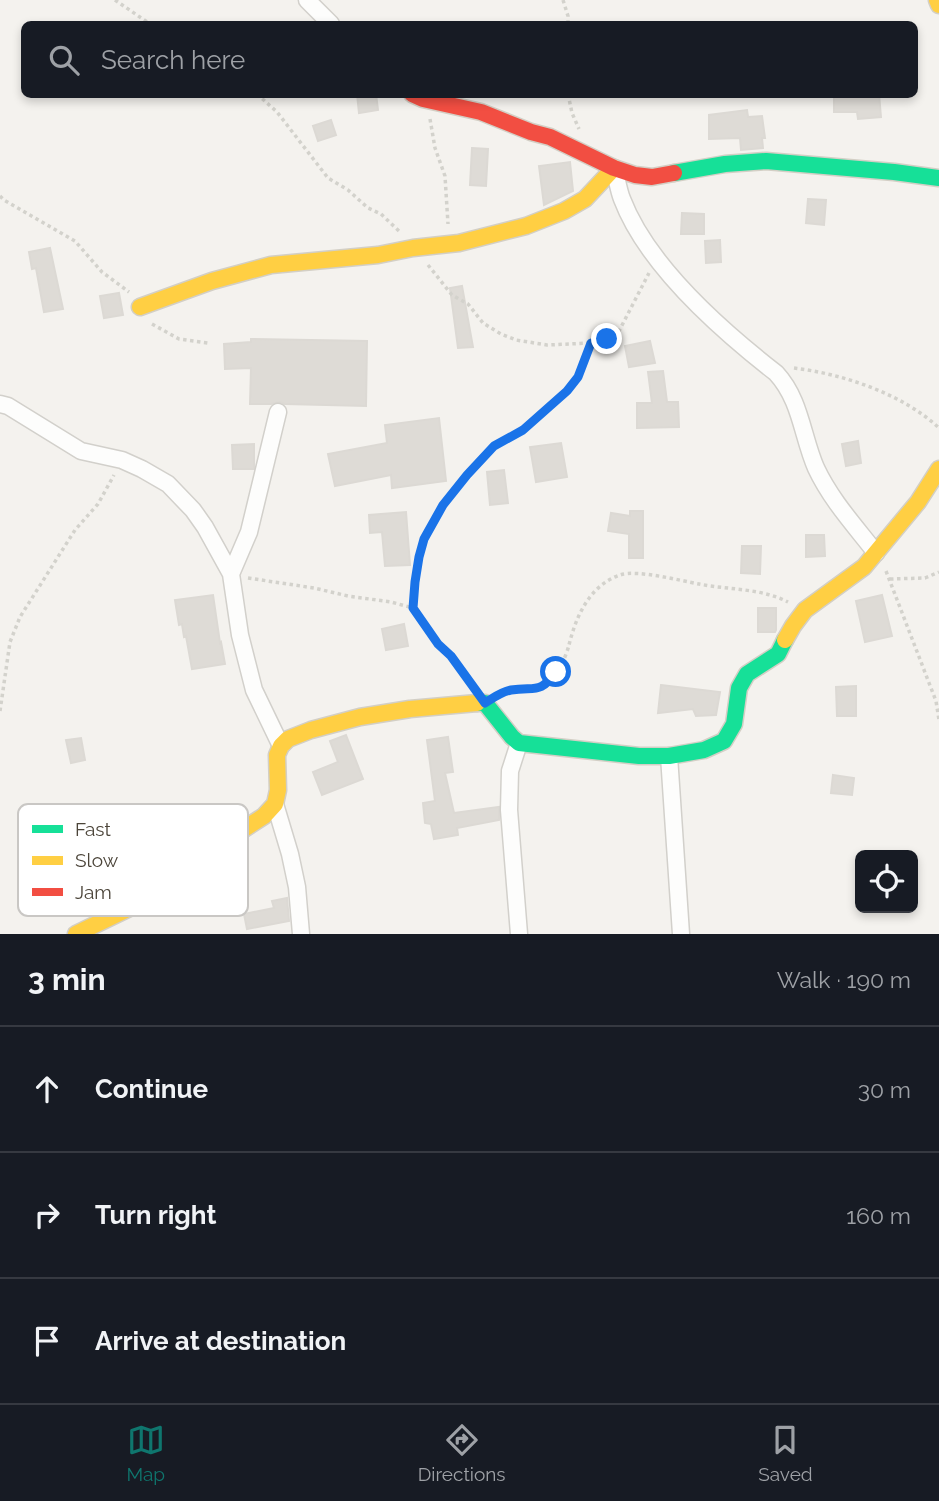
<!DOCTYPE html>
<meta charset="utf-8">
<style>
:root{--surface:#171b24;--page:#242831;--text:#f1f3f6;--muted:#9ea1a6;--line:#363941;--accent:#0f766e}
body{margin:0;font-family:Raleway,sans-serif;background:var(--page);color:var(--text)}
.controls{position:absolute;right:21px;bottom:21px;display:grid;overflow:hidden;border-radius:10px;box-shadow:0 4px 10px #0003}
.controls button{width:63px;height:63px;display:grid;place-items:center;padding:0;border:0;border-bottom:2px solid var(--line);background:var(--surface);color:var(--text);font:35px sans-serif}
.stop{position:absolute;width:21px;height:21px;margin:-16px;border:5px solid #1a73e8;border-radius:50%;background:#fff}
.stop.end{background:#1a73e8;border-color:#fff;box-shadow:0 2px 7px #0008}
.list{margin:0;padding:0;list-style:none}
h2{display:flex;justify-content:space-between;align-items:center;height:91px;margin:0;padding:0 28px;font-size:30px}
h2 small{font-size:23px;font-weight:400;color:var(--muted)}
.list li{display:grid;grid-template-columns:46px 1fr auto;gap:21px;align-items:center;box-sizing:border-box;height:126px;padding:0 28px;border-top:2px solid var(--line)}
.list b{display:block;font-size:26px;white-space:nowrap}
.list em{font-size:23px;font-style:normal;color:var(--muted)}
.icon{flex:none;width:38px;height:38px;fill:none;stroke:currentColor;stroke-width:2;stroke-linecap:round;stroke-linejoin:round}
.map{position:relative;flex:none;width:939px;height:934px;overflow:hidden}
.search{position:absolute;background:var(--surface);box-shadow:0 4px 10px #0003;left:21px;right:21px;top:21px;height:77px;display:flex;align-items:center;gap:18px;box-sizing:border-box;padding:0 24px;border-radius:10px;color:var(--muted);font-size:26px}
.sheet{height:469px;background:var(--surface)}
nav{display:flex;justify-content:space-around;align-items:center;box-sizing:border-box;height:98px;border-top:2px solid var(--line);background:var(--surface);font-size:19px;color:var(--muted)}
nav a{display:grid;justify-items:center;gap:4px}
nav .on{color:var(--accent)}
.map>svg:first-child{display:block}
.building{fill:#dedbd6;stroke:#dcd9d4;stroke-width:2}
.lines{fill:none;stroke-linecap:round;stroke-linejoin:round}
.street-casing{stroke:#d2d0cb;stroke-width:19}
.fast-casing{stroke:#d3cfc5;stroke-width:19}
.slow-casing{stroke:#d3cfc5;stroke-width:19}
.jam-casing{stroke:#d3cfc5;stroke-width:19}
.path{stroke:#d3d2cc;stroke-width:3.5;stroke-dasharray:3.5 3.5;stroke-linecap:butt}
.street{stroke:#fdfdfc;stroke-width:16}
.fast{stroke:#16e098;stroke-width:16}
.slow{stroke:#ffcf43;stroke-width:16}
.jam{stroke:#f24e42;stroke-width:16}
.route{stroke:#1a73e8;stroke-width:9}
.key{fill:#fff;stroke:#c9c7c4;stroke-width:2}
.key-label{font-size:19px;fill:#4b4439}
</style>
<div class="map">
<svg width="939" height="934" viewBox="0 0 939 934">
<rect width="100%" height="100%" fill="#f4f2ee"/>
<path class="building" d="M357,94H376L378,110L359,113Z
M834,94H879L881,117L858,119L857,112H834Z
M747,110L748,117L762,116L765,138H762L763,148L741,150L740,138L709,139V115Z
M331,120L336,135L318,141L313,126Z
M472,148L488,149L486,186L470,185Z
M570,162L573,191L544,205L539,166Z
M808,199L826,200L824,225L806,223Z
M682,213L704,214V234H681Z
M720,240L721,262L706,263L705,241Z
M50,248L63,309L44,312L36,268L32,269L29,252Z
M462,286L473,347L458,348L450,288Z
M119,293L123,315L104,318L100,296Z
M251,339L367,341L366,406L285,404L280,402L271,404H250L251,368L225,369L224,344L251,342Z
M650,341L655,363L629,367L625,346Z
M663,371L667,402H678L679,427L637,428V403H652L648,372Z
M439,418L446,481L392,488L391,475L335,486L328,454L387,443L385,425Z
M858,441L861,463L846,466L842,444Z
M561,443L567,477L536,482L530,447Z
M254,444V469H233L232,445Z
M504,470L508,503L490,505L487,472Z
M630,511H643V558H629V534L608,531L611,513L630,516Z
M406,512L410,565L385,566L382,532L370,533L369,515Z
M806,535H824L825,556L806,557Z
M742,546H761L760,574L741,573Z
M213,595L220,643L221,642L225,664L192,669L186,636L184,637L182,624L179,625L175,600Z
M882,595L892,636L865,642L856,601Z
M758,608H776V630L775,632H758Z
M404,624L408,646L386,650L382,629Z
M661,685L720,692L716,715L696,716L693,709L658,713Z
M856,686V716H837L836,687Z
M346,735L363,779L322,795L313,772L338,762L330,741Z
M448,737L453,772L445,773L454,813L499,807V820L457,828L458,835L434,839L431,824L425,823L423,803L435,801L427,740Z
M81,738L85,760L71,763L66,740Z
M833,775L854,778L852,795L831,793Z
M287,898L289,921L247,929L244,914L274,908L272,901Z"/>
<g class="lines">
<g class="street-casing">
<path id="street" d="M307,0L331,24
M614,168C617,178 618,189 622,199C647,265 722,331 776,373C801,400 802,436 816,468C831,500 855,526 876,553
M0,404L8,406L81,451L122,460L142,469L168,484L193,510L205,527L231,574L240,635L254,690L281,746
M231,574L249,532L278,412
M669,756L681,934
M275,804L290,854L297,887L301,934
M519,934L509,810L510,771L519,743"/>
</g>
<g class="fast-casing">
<path id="fast" d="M674,173L725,164L766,161L894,172L939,178
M477,703H485L512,737L519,743L639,756H669L704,750L724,741L734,724L739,688L747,674L778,654L785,640"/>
</g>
<g class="slow-casing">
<path id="slow" d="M937,0L939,5
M140,307L212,281L271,265L378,255L413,248L459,243L526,226L564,211L585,199L614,168
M785,640L793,626L805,610L864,567L918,502L939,469
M76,934L177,885L244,829L264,816L275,804L278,790L277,755L281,746L288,739L311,730L360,717L410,709L477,703"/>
</g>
<g class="jam-casing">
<path id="jam" d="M412,94L423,99L481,112L531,132L550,137L614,168L635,175L652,177L674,173"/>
</g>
<path class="path" d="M115,0L150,24
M563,0L568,16V24
M257,94L277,112L328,178L348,190L368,208L381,214L400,232
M568,94L572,113L579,129
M430,119L435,148L445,176L448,224
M0,196L4,200L75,241L102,272L129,292
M428,265L452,295L468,304L483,323L501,334L516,340L547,345L591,343L607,339L618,333L649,273
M152,324L179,339L208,343
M794,368C843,374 903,394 939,428
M886,571L936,701L939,720
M248,578L314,588L348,596L391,602L413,608L437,644L451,656L473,685
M890,579L925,578L939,572
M413,608L415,582L419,557L424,539L443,505L467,475L494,446L523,430L567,391L577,377L591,343
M503,693C516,689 533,692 545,685C556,679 566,657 569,645C576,616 590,585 620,575C636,569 682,581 699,584C729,590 761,588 788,602
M0,711L10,642L20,617L75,530L98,504L114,475"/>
<use href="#street" class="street"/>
<use href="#fast" class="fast"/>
<use href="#slow" class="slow"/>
<use href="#jam" class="jam"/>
</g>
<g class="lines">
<path class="route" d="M556,672C539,695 535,686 511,690C501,692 493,698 485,703L451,656L438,644L413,608L415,582L419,557L424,539L443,505L467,475L494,446L523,430L567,391L578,377L591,343L607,339"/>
</g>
<rect x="18" y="804" width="230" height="112" rx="10" class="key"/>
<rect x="32" y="825" width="31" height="8" fill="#16e098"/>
<rect x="32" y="856" width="31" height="9" fill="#ffcf43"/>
<rect x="32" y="888" width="31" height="8" fill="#f24e42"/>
<g class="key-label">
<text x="75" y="836">Fast</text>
<text x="75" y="867">Slow</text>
<text x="75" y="899">Jam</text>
</g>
</svg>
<div class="controls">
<button><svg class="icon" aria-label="locate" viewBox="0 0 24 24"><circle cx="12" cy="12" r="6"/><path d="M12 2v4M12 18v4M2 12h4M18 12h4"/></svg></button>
</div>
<div class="stop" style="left:556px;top:672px"></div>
<div class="stop end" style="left:607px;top:339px"></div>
<div class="search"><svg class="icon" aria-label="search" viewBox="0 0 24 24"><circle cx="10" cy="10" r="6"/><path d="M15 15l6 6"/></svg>Search here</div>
</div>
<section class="sheet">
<h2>3 min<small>Walk · 190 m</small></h2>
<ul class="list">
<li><svg class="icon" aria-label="ahead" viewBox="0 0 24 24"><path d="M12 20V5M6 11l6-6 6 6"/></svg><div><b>Continue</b></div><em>30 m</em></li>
<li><svg class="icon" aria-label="right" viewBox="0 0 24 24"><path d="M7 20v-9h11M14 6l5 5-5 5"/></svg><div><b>Turn right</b></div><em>160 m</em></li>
<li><svg class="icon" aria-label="arrive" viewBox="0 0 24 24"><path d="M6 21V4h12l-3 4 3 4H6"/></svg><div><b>Arrive at destination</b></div></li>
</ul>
</section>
<nav>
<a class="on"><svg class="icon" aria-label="map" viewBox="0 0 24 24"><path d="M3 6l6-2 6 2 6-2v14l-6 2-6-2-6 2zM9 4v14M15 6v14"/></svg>Map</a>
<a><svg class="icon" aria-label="directions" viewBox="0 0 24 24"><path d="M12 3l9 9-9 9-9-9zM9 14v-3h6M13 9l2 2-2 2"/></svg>Directions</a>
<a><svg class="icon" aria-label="saved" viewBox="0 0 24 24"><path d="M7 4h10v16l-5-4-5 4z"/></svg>Saved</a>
</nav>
